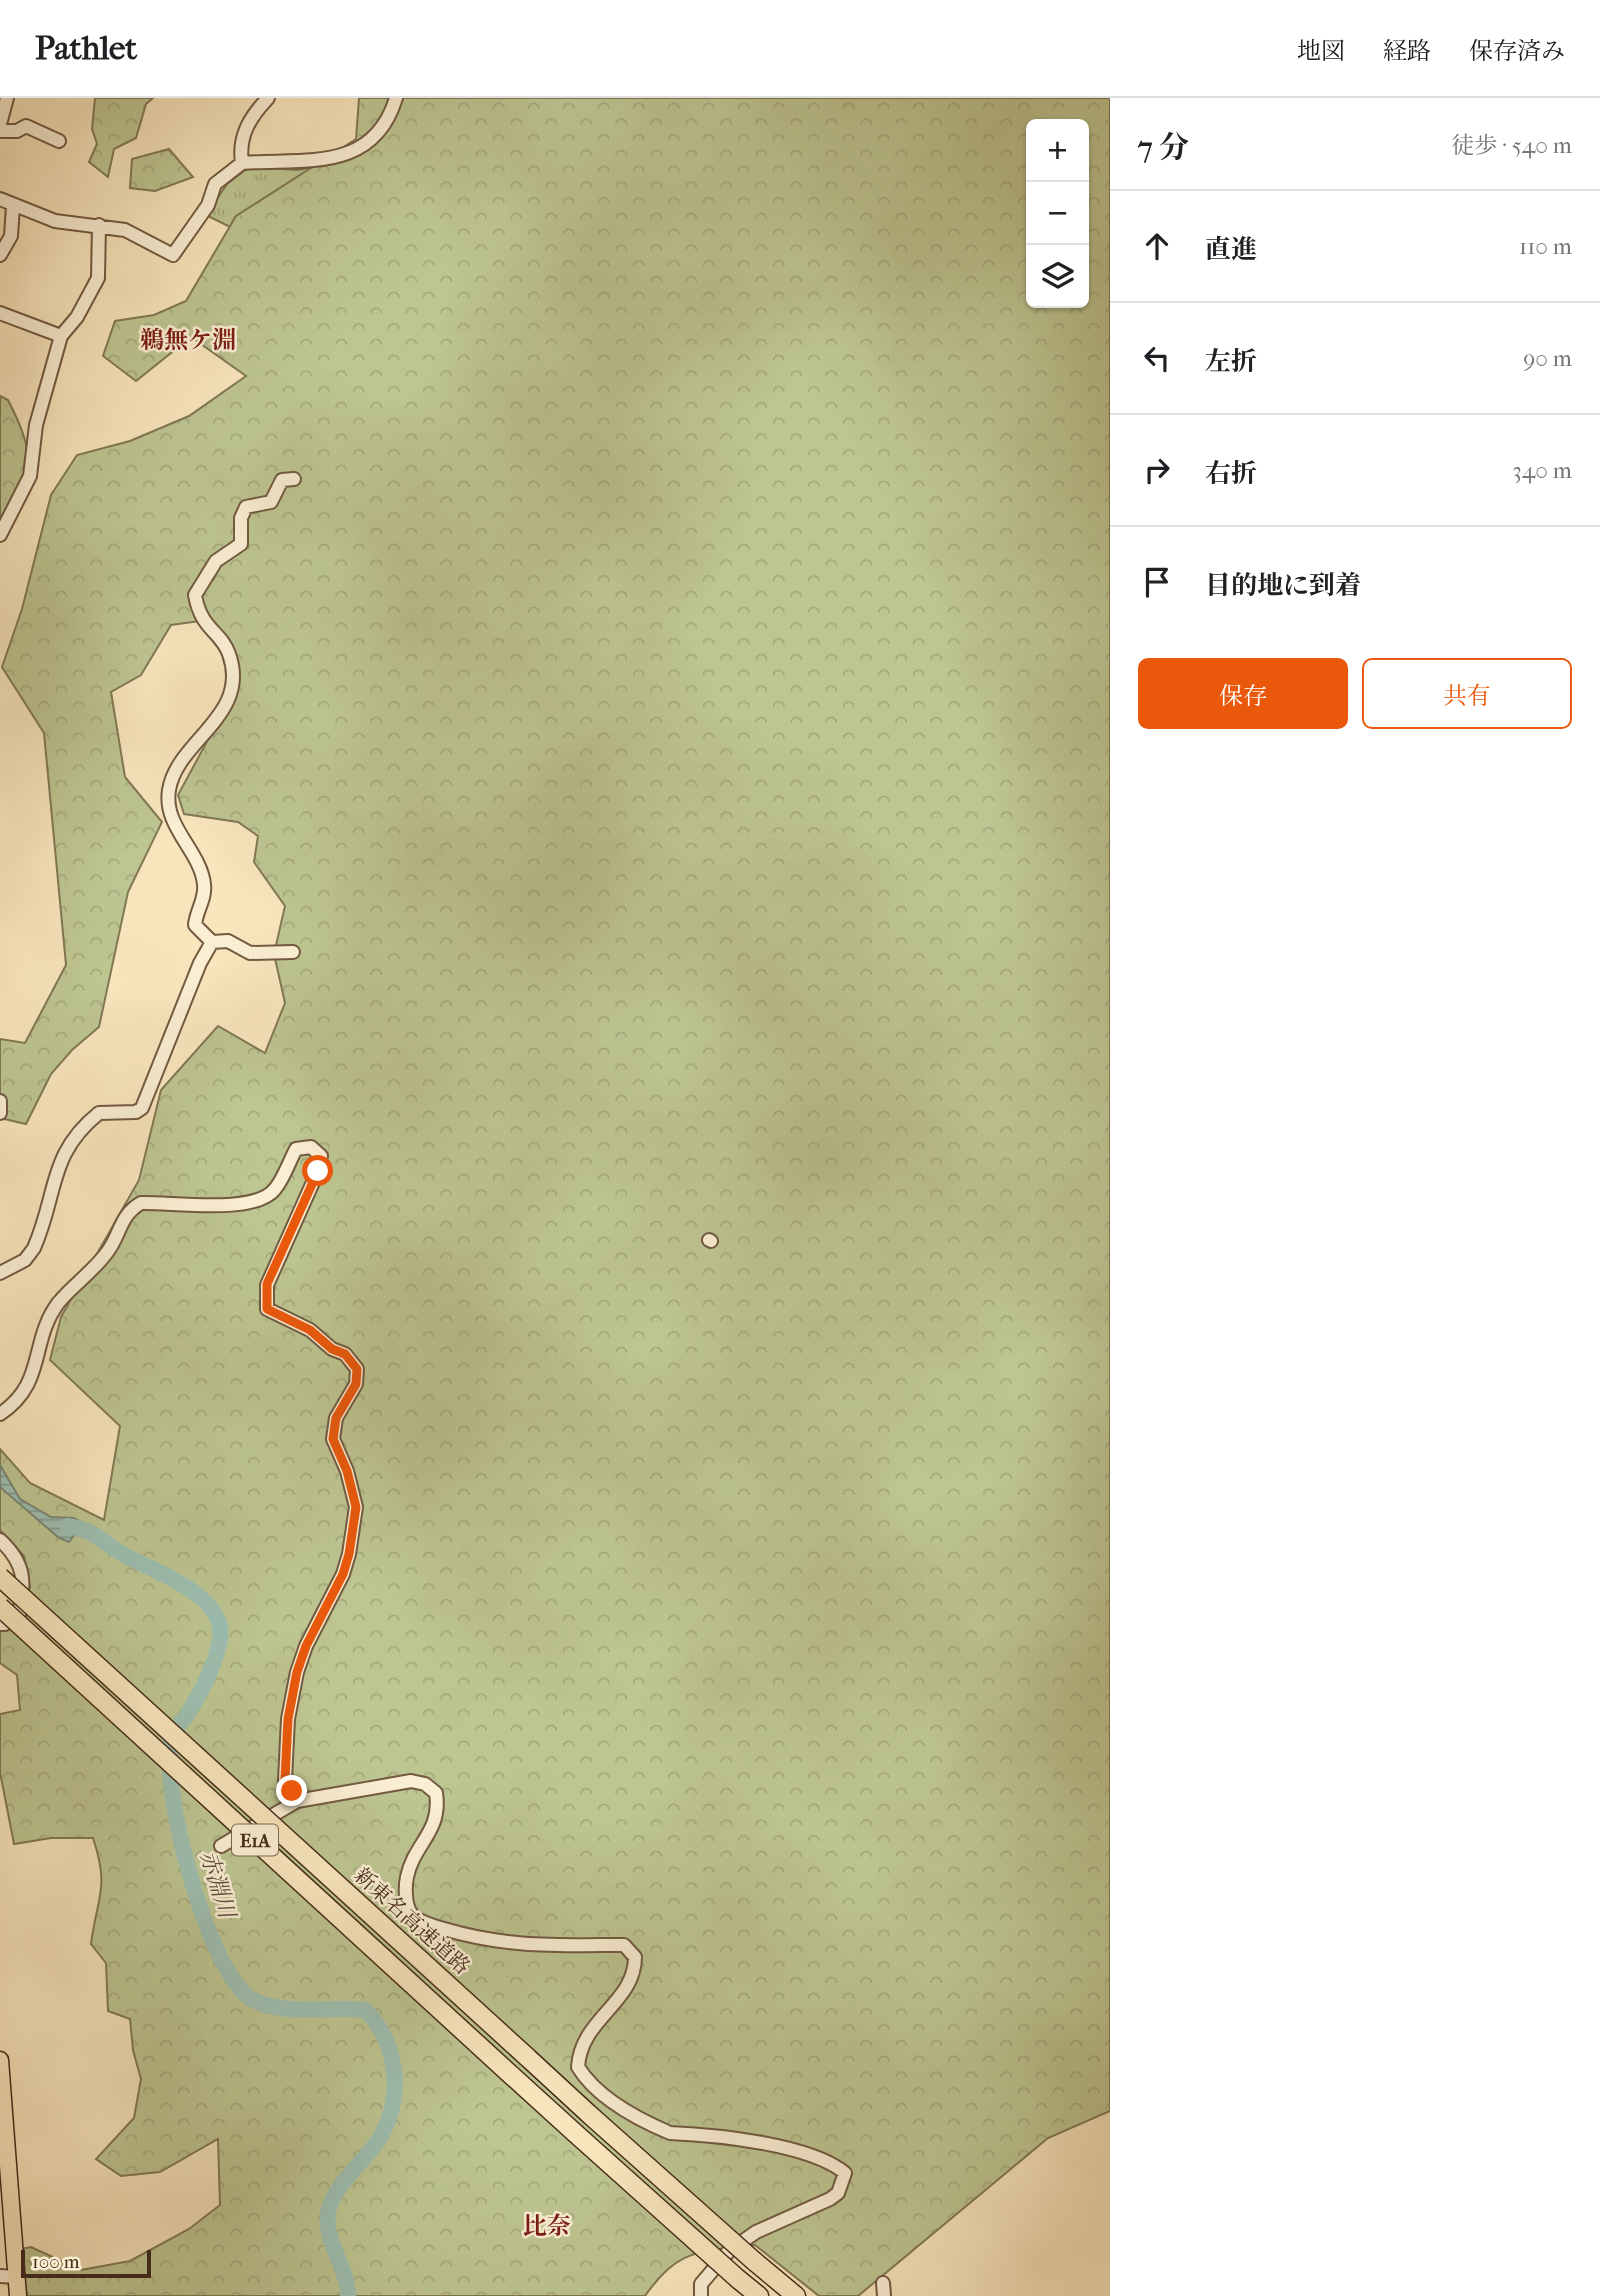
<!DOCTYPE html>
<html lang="ja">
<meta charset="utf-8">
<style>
:root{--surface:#fff;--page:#f6f6f6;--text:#202124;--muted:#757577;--line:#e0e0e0;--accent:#ea580c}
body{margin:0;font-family:"IM FELL French Canon","Noto Serif JP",serif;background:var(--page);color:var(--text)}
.controls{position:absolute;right:21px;top:21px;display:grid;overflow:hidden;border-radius:10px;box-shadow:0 2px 5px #0004}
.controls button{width:63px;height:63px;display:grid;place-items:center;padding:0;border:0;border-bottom:2px solid var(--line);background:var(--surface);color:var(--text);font:35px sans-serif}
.scale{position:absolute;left:21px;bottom:18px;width:130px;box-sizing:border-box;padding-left:7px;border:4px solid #452b18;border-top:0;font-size:19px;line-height:24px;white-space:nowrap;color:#452b18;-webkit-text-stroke:5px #faeed3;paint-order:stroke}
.stop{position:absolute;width:21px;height:21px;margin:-16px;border:5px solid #ea580c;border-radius:50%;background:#fff}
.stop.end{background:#ea580c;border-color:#fff;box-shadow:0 2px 7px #0008}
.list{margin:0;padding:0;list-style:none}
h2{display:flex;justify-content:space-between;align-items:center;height:91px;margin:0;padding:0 28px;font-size:30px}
h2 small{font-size:23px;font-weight:400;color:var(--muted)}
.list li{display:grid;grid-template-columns:46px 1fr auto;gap:21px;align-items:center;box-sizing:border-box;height:112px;padding:0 28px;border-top:2px solid var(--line)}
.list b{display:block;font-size:26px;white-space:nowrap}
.list em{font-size:23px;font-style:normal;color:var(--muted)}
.actions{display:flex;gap:14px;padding:21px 28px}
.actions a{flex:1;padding:16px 0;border:2px solid var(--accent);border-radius:10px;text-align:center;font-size:24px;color:var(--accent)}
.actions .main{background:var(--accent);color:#fff}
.icon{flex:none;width:38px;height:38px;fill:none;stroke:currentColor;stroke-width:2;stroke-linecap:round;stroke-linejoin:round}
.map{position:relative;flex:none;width:1110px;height:2198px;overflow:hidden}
header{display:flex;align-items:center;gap:42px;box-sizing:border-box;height:98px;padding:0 35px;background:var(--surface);border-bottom:2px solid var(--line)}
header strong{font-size:33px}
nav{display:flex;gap:38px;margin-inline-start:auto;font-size:24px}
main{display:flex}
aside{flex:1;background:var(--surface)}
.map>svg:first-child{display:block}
.grass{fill:url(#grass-tufts);stroke:#817854;stroke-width:2}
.forest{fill:url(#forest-crowns);stroke:#817854;stroke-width:2;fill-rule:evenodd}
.water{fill:url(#water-rules);stroke:#7a8474;stroke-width:2}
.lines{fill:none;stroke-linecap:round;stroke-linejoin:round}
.river{stroke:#9dbfb1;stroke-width:16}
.minor-casing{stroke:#725a41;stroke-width:16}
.major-casing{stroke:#452b18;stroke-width:19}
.highway-casing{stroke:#452b18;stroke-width:21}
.minor{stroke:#faeed3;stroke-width:12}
.major{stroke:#f8e5bc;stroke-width:16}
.highway{stroke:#f8e5bc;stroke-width:18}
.highway-bridge-casing{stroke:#452b18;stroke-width:21;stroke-linecap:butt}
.highway-bridge{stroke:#f8e5bc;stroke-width:18}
.route{stroke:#ea580c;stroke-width:9}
.labels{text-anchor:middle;stroke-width:5;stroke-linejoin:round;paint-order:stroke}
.shield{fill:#faeed3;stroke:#7b6650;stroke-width:2}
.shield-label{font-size:19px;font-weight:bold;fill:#452b18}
.street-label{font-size:21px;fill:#452b18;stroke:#faeed3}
.water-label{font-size:23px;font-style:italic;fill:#5b503e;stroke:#faeed3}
.quarter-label{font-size:24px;font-weight:bold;fill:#7a1f14;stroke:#faeed3}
</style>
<header>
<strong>Pathlet</strong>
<nav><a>地図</a><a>経路</a><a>保存済み</a></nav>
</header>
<main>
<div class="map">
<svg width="1110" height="2198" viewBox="0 0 1110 2198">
<defs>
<pattern id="grass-tufts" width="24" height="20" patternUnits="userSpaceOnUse" patternTransform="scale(1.75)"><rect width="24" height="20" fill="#bdc591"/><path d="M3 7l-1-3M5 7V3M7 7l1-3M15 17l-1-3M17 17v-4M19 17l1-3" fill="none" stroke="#a4a97c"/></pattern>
<pattern id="forest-crowns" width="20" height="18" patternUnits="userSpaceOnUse" patternTransform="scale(1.75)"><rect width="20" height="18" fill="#bdc591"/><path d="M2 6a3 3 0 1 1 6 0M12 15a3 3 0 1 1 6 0" fill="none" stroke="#a4a97c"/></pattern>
<pattern id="water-rules" width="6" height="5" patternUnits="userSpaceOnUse" patternTransform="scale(1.75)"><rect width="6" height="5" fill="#9dbfb1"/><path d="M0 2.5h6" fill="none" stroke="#829b8f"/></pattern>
</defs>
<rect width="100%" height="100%" fill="#f8e5bc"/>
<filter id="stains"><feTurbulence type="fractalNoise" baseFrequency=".00286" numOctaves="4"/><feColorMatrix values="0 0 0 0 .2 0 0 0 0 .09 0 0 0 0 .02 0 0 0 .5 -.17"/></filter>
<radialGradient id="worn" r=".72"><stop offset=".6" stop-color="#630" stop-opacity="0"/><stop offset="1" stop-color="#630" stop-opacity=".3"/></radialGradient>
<path class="grass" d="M249,69L298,72L314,69L235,119L230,129L206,117L227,86Z"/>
<path class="forest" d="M95,0H153L146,6L136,40L114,51L108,79L89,64L97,46L92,31Z
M359,0H1110V2013L1048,2040L858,2198H819L755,2147C699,2155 679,2149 645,2198H27L21,2151L31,2149L81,2172L130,2163L189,2131L220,2107L218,2041L160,2074L121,2078L96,2061L134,2020L141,1981L133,1952L130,1921L108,1913L106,1865L91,1846C97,1798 110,1791 93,1740H51L14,1746L0,1674V1616L20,1612L17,1577L0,1565V1528L30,1489L24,1458L0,1432V1351L30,1385L104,1422L120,1328L50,1262L61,1219L139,1082L161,992L218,928L265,955L285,905L274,856L285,808L254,764L258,738L238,724L184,716L178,697L236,590V559L207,522L171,527L141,577L111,594L125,679L162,724L128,794L99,929L72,952L51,976L26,1026L0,1020V941L25,945L66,867L44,635L2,569L22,511L51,397L77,357L130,343L189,318L246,278L191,239L136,283L103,258L115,223L154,217L186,203L236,118L356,41ZM1031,26H1084V205H1031Z
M169,51L193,79L155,93L130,90L132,61Z
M0,298L8,302C42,368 29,379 0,442Z"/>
<path class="water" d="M0,1367L20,1401L51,1419L74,1420L91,1431L77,1433L69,1444L59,1440L0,1389Z"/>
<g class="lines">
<path class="river" d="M67,1428C100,1433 101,1446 128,1459C157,1474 228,1499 220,1542C215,1567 202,1593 188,1615C183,1623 173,1632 171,1641C160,1691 207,1871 250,1900C280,1919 332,1908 365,1912C397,1943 404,1996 382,2036C370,2059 336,2084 329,2110C321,2140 348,2169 348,2198"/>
<g class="minor-casing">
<path id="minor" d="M0,26L7,0
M0,33H17L26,28L59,43
M242,65C303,60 373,76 396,0
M0,101L55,123L125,132L173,157L208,107L215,86L242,65C238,38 250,19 268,0
M0,157L11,138L13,108
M0,215L61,238
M0,437L30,378L36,327L61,238L77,219L98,180L99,127
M212,844L195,827C196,813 206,801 204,786C200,752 163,729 169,692C177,642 251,618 229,556C221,533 201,532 195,497L216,463L241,446V420L246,409L271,404L282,382L294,381
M212,844L228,843L250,855L293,854
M0,1003V1015
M709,1142L711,1143
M0,1175L25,1162L34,1150C58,1095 48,1056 99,1015L136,1014L142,1010L200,865L212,844
M0,1316C47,1285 29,1243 59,1204C74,1186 95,1172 108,1153C121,1135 120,1117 141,1105C173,1104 255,1117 275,1091C284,1080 289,1064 296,1051L311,1049L321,1058L318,1073L267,1187V1211L310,1232L332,1251L345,1256L357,1271L356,1286L336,1320L333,1341L347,1373L356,1409L349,1456L343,1476L306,1548L297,1574L288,1621L285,1682L297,1703L411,1683L425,1686L436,1695C442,1734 414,1745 407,1779C405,1788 405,1807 411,1815C417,1824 434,1828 444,1831C508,1850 558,1847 624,1847L635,1859C635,1905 581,1920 578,1969C597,2000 637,2021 670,2035C716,2037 810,2046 845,2075L838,2095L830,2101L756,2134L729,2153L701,2186V2198
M0,1442C26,1466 25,1484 19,1517L5,1526H0
M221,1748L297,1703
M0,2178L16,2179
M883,2185L884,2198"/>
</g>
<g class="major-casing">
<path id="major" d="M0,1962L18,2198"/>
</g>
<g class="highway-casing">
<path id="highway" d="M527,1959L590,2017
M510,1976L575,2035
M754,2163L796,2198
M738,2181L759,2198"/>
</g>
<use href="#minor" class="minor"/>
<use href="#major" class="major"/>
<use href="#highway" class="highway"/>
<g class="highway-bridge-casing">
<path id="highway-bridge" d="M0,1479L527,1959
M0,1509L510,1976
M590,2017L754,2163
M575,2035L738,2181"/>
</g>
<use href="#highway-bridge" class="highway-bridge"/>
</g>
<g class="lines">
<path class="route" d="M292,1693L285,1682L288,1621L297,1574L306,1548L343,1476L349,1456L356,1409L347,1373L333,1341L336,1320L356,1286L357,1271L345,1256L332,1251L310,1232L267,1211V1186L318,1073"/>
</g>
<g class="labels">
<rect class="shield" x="232" y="1726.5" width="46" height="31" rx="5"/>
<g class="shield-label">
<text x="255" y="1749">E1A</text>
</g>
<g class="street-label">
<text transform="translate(412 1823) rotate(42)" y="7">新東名高速道路</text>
</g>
<g class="water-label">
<text transform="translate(218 1786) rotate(73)" y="8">赤淵川</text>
</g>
<g class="quarter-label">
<text x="188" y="250">鵜無ケ淵</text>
<text x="547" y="2136">比奈</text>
</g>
</g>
<rect width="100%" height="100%" filter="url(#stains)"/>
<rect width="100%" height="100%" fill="url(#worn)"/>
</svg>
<div class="controls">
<button>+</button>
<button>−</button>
<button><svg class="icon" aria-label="layers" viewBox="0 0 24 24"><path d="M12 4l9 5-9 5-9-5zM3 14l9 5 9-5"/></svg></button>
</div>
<div class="scale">100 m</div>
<div class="stop" style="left:318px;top:1073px"></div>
<div class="stop end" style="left:292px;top:1693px"></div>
</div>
<aside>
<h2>7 分<small>徒歩 · 540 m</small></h2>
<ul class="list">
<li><svg class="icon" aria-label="ahead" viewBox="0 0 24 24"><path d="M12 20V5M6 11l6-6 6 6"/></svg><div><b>直進</b></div><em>110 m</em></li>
<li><svg class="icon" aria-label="left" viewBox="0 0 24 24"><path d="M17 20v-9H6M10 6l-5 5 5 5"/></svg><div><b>左折</b></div><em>90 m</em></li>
<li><svg class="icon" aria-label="right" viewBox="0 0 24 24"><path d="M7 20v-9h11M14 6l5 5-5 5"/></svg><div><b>右折</b></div><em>340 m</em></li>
<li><svg class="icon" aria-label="arrive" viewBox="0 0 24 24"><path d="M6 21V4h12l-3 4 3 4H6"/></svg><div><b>目的地に到着</b></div></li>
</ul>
<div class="actions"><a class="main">保存</a><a>共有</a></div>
</aside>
</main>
